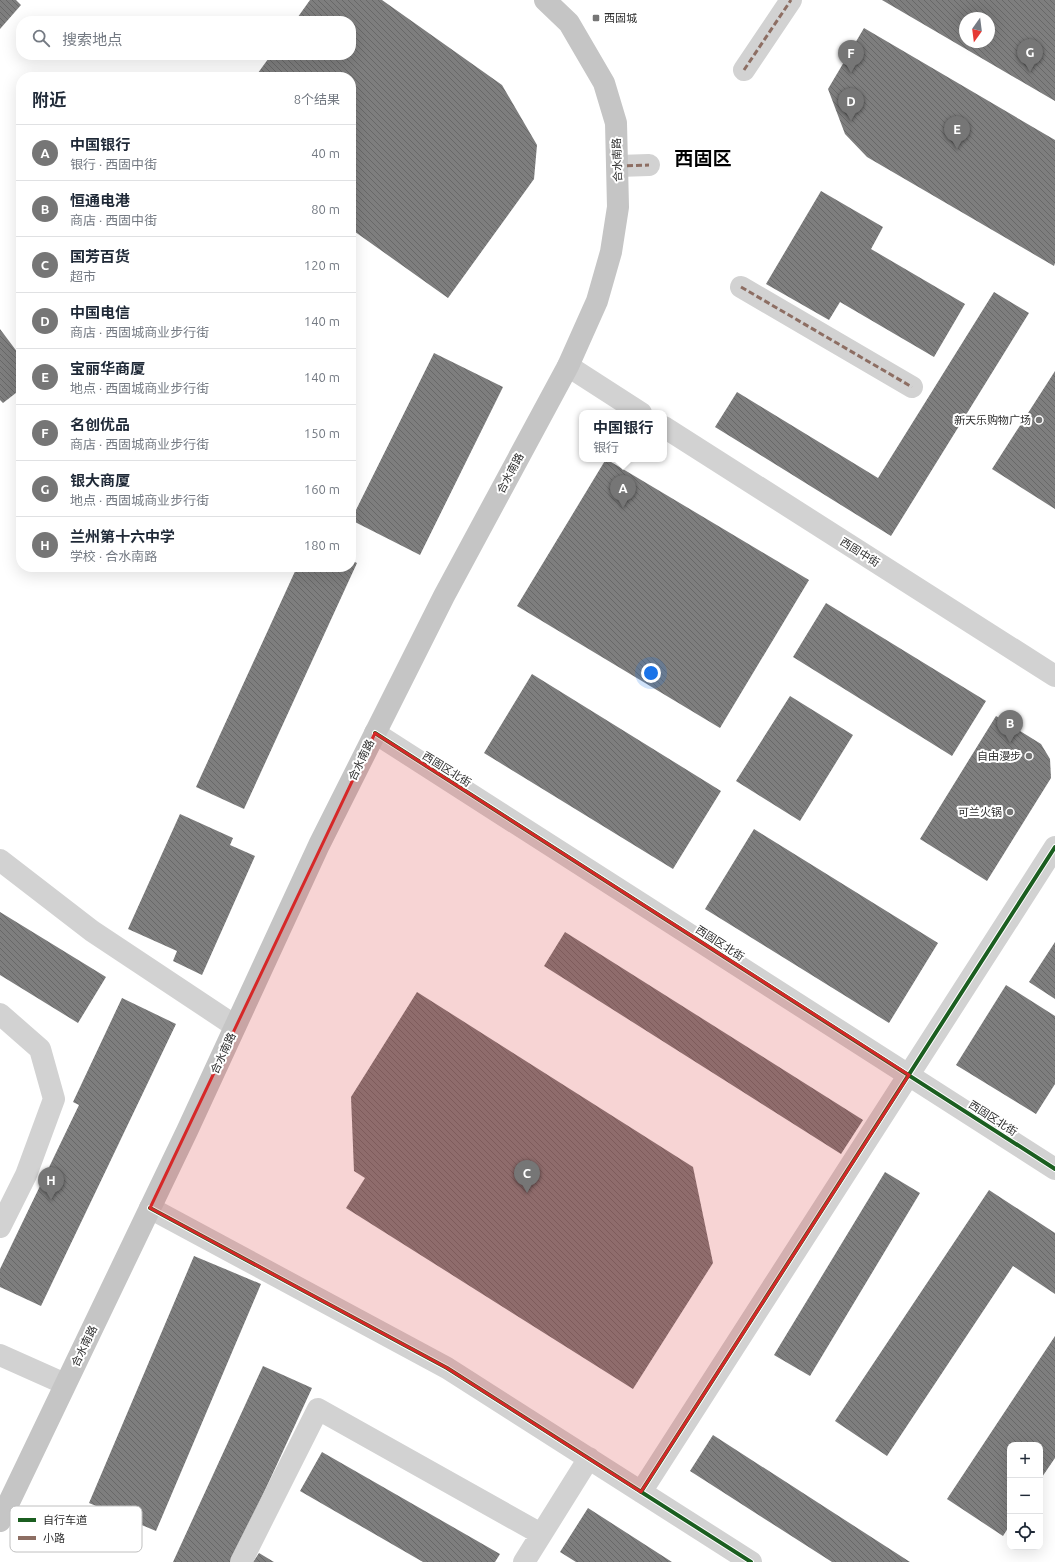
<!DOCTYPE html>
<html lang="zh">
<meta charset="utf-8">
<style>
:root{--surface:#fff;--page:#f2f2f3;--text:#1f2937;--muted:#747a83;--line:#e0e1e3;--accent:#767676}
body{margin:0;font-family:Ubuntu,"Noto Sans SC",sans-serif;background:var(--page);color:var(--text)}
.controls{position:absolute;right:12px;bottom:12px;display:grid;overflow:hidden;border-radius:8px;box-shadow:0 4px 16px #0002}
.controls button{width:36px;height:36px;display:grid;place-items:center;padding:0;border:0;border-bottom:1px solid var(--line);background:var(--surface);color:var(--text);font:20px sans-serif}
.compass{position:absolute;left:959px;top:12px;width:36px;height:36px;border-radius:50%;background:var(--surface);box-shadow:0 4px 16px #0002;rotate:194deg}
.you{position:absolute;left:651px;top:673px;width:14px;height:14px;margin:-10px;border:3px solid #fff;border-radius:50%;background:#1a73e8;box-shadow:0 0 0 6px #1a73e833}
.badge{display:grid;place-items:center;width:26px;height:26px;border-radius:50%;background:var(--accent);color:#fff;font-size:13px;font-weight:700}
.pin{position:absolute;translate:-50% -33px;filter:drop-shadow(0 1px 2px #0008)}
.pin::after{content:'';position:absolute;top:21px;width:14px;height:12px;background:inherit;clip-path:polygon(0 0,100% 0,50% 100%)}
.popup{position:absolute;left:579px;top:410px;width:88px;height:52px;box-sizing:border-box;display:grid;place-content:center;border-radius:8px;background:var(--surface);filter:drop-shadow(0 1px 3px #0005);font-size:13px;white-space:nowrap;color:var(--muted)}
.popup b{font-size:15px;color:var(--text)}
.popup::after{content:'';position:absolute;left:50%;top:100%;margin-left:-8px;border:8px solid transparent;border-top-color:var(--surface)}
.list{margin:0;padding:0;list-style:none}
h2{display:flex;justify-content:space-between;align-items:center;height:52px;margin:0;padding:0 16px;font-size:17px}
h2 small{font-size:13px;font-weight:400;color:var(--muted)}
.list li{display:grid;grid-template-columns:26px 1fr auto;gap:12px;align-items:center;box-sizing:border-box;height:56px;padding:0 16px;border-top:1px solid var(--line)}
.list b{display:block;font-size:15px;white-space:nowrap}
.list p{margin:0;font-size:13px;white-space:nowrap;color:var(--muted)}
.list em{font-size:13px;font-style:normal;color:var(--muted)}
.icon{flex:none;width:22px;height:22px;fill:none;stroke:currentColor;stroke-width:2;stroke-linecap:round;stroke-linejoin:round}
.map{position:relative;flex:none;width:1055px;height:1562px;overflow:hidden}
.search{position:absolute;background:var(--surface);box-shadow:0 4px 16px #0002;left:16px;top:16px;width:340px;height:44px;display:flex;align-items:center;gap:10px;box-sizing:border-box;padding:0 14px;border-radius:16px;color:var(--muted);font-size:15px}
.panel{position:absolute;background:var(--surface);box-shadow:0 4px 16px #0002;left:16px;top:72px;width:340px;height:500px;border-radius:16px}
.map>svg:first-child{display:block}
.building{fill:url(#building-back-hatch);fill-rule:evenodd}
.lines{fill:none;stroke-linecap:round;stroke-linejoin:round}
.minor{stroke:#d2d2d2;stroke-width:22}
.major{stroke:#c5c5c5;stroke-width:22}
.quiet{stroke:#8d6e63;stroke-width:3;stroke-dasharray:6 3;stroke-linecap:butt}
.cycleway-casing{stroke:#fff;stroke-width:6}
.cycleway{stroke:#1b5e20;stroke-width:4}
.marked{fill:#d62828;fill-opacity:0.2;stroke:#d62828;stroke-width:3;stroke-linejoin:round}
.poi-dot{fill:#767676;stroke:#fff;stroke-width:1.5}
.labels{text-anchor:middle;stroke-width:4;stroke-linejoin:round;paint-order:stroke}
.poi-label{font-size:11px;fill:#2d2d2d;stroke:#fff;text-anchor:end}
.street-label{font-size:11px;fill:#2d2d2d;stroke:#fff}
.town-label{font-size:19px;font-weight:bold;fill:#000;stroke:#fff}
.key{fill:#fff;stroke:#c0c0c0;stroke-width:1}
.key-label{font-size:11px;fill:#2d2d2d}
</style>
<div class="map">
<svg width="1055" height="1562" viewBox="0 0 1055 1562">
<defs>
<pattern id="building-back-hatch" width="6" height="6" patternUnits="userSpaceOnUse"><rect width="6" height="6" fill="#7e7e7e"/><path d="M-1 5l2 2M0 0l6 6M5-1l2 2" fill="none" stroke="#686868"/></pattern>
</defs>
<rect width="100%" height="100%" fill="#fff"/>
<path class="building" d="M0,0H16L21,5L0,29Z
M310,0H382L502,85L537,145L534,179L448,298L351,229V77H255L271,55H351V21H295Z
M882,0H1055V101ZM965,18H989V42H965Z
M864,28L1055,140V263L1054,266L867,157L845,134L828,89Z
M821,191L883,227L871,249L965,304L934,357L840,302L829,320L766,284Z
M994,292L1029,313L891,536L715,427L737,392L878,478Z
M0,329L21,357V389L3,403L0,400Z
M434,353L503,387L420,555L351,520Z
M1055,371V509L992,469Z
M606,459L809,580L720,728L517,606Z
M351,560L357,563L244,809L196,787L297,567H351Z
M826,603L986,701L952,756L793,657Z
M532,674L721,791L673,869L484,753Z
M790,696L853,735L800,821L736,781Z
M996,716L1041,744L1050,759L1051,778L987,881L920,839Z
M180,814L233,838L230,845L255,856L202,975L173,961L177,951L128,929Z
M754,829L938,943L889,1023L705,909Z
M0,912L106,977L78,1023L0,975Z
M565,932L863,1120L841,1154L544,966Z
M1055,942V999L1029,982Z
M1006,985L1055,1016V1084L1036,1114L956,1065Z
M417,992L693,1167L713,1263L633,1389L346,1208L365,1178L354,1171L351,1097Z
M122,998L176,1024L41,1306L0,1287V1269L79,1105L73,1102Z
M885,1172L920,1193L810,1376L774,1355Z
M989,1190L1055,1233V1294L1013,1266L887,1456L835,1421Z
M194,1256L261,1284L156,1531L89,1503Z
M1055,1336V1458L1040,1480V1445H1010V1525L1003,1536L947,1499Z
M263,1366L312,1388L232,1562H173Z
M713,1435L910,1562H832L690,1471Z
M322,1452L500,1554L495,1562H423L300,1491Z
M588,1508L672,1562H576L560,1552Z
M259,1553L274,1562H253Z"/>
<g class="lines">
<path class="minor" d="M744,70L791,0
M618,166L649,165
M741,287L912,387
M568,366L641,413
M664,427L1055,676
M375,733L1055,1169
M0,860L92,931L235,1026
M0,1014L40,1049L54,1099L26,1175L0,1227
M150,1208L447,1368L751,1562
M0,1355L65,1384
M641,1492L1055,847
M241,1562L318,1409L541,1534
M524,1562L589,1458"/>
<path class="major" d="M0,1521L187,1131L319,845L444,596L568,366L597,301L611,252L618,207L616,123L604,83L569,23L545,0"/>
<path class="quiet" d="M744,70L791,0
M618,166L649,165
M741,287L912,387"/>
<g class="cycleway-casing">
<path id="cycleway" d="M375,733L1055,1169
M150,1208L447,1368L751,1562
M641,1492L1055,847"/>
</g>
<use href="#cycleway" class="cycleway"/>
</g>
<path class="marked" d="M375,733L909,1075L641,1492L447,1368L150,1208Z"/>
<g class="poi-dot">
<rect x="592" y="14" width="8" height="8" rx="2"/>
<circle cx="1039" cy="420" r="4"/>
<circle cx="1029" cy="756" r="4"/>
<circle cx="1010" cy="812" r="4"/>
</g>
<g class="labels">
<g class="poi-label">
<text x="604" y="22" text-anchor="start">西固城</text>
<text x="1031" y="424">新天乐购物广场</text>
<text x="1021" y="760">自由漫步</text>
<text x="1002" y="816">可兰火锅</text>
</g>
<g class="street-label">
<text transform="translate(617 160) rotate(-92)" y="4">合水南路</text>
<text transform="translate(510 473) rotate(-62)" y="4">合水南路</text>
<text transform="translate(860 552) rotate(32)" y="4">西固中街</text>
<text transform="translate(361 760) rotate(-64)" y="4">合水南路</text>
<text transform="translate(447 769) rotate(32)" y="4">西固区北街</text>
<text transform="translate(720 943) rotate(33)" y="4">西固区北街</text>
<text transform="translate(223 1053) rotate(-65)" y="4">合水南路</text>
<text transform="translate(993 1118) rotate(33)" y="4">西固区北街</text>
<text transform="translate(84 1346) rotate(-64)" y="4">合水南路</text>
</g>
<g class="town-label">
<text x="703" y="165">西固区</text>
</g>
</g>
<rect x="10" y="1506" width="132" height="46" rx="6" class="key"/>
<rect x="18" y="1518" width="18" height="4" fill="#1b5e20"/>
<rect x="18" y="1536" width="18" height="4" fill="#8d6e63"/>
<g class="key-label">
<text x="43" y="1524">自行车道</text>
<text x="43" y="1542">小路</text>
</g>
</svg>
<div class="controls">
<button>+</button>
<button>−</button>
<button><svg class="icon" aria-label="locate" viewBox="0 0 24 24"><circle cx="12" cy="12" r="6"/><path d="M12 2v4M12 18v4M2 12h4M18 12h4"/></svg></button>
</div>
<svg class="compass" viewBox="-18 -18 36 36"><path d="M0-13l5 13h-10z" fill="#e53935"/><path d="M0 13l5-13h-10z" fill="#747a83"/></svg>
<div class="you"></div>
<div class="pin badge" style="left:623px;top:508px">A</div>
<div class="popup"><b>中国银行</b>银行</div>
<div class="pin badge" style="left:1010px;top:743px">B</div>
<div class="pin badge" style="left:527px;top:1193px">C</div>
<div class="pin badge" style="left:851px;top:121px">D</div>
<div class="pin badge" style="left:957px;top:149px">E</div>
<div class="pin badge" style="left:851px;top:73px">F</div>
<div class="pin badge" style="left:1030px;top:72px">G</div>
<div class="pin badge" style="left:51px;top:1200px">H</div>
<div class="search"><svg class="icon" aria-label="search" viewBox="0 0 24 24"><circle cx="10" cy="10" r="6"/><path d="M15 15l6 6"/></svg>搜索地点</div>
<section class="panel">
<h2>附近<small>8个结果</small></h2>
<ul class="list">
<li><span class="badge">A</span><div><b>中国银行</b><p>银行 · 西固中街</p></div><em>40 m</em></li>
<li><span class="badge">B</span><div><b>恒通电港</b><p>商店 · 西固中街</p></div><em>80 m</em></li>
<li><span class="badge">C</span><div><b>国芳百货</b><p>超市</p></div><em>120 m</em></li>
<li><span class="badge">D</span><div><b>中国电信</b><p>商店 · 西固城商业步行街</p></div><em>140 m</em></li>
<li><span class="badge">E</span><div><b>宝丽华商厦</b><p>地点 · 西固城商业步行街</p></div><em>140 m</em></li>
<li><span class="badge">F</span><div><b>名创优品</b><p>商店 · 西固城商业步行街</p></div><em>150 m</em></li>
<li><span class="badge">G</span><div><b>银大商厦</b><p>地点 · 西固城商业步行街</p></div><em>160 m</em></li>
<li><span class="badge">H</span><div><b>兰州第十六中学</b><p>学校 · 合水南路</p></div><em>180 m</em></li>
</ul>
</section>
</div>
